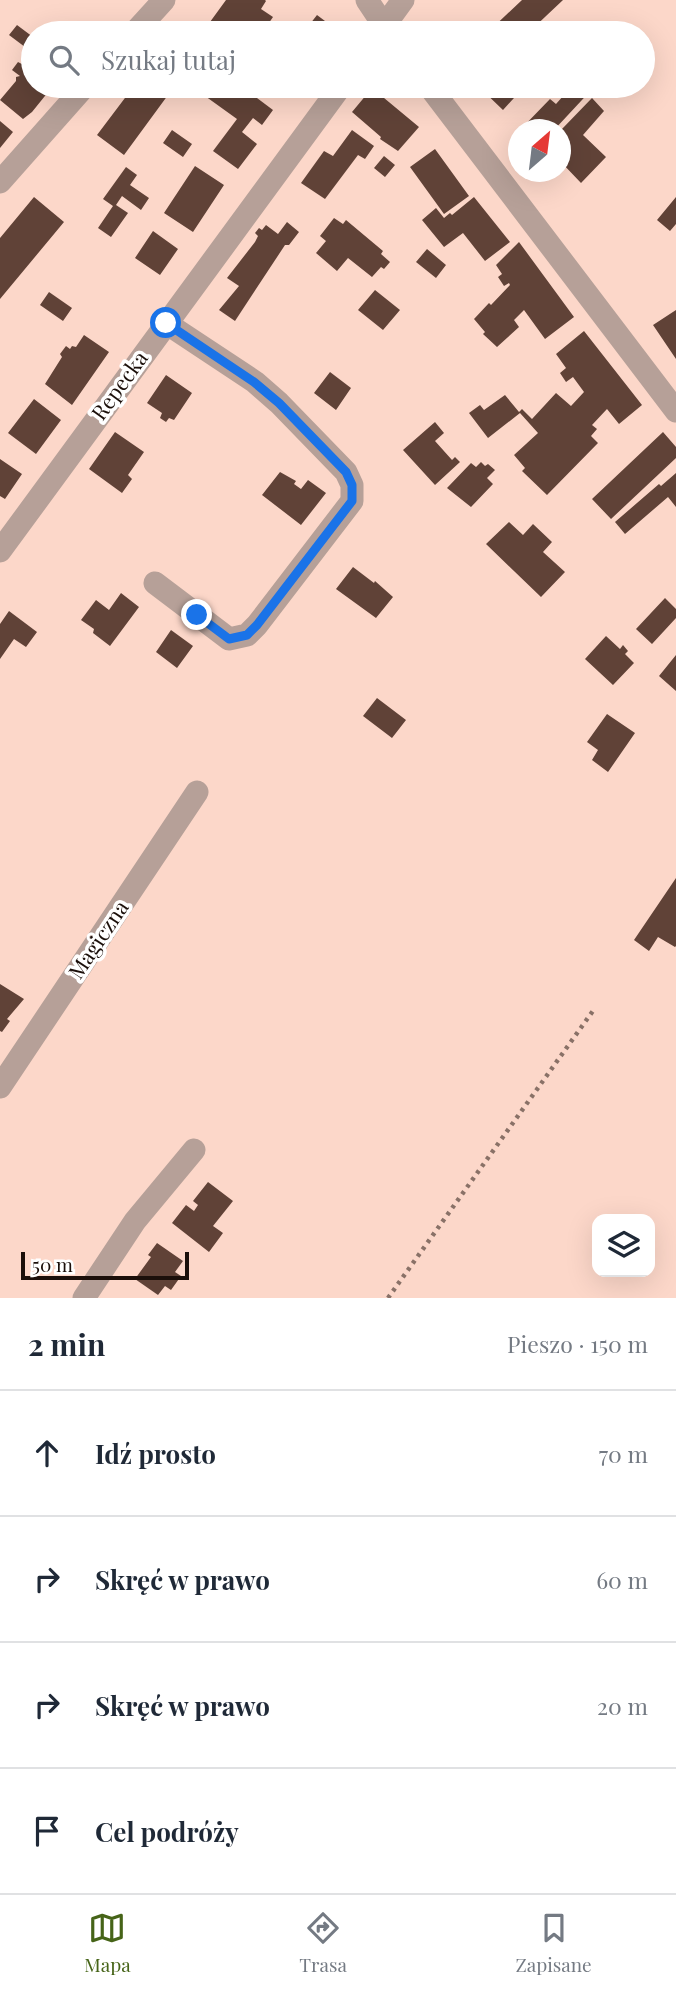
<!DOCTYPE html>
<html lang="pl">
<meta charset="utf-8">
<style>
:root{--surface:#fff;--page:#f6f6f7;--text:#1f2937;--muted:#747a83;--line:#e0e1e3;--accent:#466418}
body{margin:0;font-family:"Playfair Display",serif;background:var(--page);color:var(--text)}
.controls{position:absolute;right:21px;bottom:21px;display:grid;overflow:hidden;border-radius:14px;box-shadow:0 7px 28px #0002}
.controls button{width:63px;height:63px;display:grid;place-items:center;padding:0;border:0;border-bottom:2px solid var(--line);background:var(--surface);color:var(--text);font:35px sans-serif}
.compass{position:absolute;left:508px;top:119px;width:63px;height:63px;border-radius:50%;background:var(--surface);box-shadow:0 7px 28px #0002;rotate:28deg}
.scale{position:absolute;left:21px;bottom:18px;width:168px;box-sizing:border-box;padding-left:7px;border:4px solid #1b0f0a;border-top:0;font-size:19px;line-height:24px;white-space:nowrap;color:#1b0f0a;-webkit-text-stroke:5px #fff;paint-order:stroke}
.stop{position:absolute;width:21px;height:21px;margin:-16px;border:5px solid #1a73e8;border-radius:50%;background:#fff}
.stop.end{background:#1a73e8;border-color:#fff;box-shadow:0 2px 7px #0008}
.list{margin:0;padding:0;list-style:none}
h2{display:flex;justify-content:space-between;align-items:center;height:91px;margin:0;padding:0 28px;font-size:30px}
h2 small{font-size:23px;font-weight:400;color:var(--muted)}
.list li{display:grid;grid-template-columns:46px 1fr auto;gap:21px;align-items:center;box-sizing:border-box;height:126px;padding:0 28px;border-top:2px solid var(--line)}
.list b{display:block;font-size:26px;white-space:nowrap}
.list em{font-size:23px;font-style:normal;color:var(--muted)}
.icon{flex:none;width:38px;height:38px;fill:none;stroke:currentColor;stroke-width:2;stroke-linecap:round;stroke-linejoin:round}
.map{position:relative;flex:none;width:676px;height:1298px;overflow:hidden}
.search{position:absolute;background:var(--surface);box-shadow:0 7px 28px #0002;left:21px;right:21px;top:21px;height:77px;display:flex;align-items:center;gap:18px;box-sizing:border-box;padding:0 24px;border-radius:38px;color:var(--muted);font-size:26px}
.sheet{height:595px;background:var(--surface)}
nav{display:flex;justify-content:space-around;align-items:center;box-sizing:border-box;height:98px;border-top:2px solid var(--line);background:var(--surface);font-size:19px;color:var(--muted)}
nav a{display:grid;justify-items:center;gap:4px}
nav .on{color:var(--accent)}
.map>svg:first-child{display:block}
.building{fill:#604237}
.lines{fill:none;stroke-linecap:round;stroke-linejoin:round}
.path{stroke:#897167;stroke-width:4.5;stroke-dasharray:3.5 5;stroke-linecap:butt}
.minor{stroke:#b6a098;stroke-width:23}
.route{stroke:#1a73e8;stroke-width:9}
.labels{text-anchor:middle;stroke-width:7;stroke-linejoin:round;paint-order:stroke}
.street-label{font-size:21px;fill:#1b0f0a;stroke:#fff}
</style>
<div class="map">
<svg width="676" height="1298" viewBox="0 0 676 1298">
<rect width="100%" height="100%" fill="#fcd7c9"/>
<path class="building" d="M226,0H265L266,1L261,9L273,17L262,33H202Z
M522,0H563L528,33H487Z
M317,15L341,33H303Z
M17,25L33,37V53L9,35Z
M18,62L33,70V86H53L32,112L23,119L0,100L16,81V77L20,76L12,70Z
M134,86H155L168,95L124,155L97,135Z
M213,86H241L273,110L262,125L253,118L242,132L257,144L238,169L213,151L237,119L205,96Z
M478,86H525L503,110Z
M572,86H595L554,130H520L550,99L556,104Z
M372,88L419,127L398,151L380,139L381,137L352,112Z
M592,98L604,111L583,135L606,157L581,183L561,162V130Z
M0,121L13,132L0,148Z
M172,130L192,144L183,157L163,143Z
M352,130L374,146L365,159L358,155L325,199L301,183L324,151L333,156Z
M435,149L469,196L444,214L410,167Z
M384,156L395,165L385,177L374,168Z
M195,166L224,185L193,232L164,213Z
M126,167L137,175L130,185L149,198L141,210L122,196L116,205L128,213L111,237L98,228L113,206L103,199Z
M34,197L64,222L0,299V238Z
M474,197L510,242L485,261L463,233L444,247L422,220L436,208L444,218L450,213L452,215Z
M676,197V224L670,231L657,220Z
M334,218L343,224L346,220L383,251L381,254L390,262L384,269L381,267L372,277L348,258L337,271L316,253L326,241L320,236Z
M287,222L299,232L289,245H285L235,321L219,310L239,286L227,278L255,242L258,236L255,233L259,228L262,230L266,225L278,234Z
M153,231L178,249L160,275L135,258Z
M519,242L574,317L545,339L524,310L514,320L519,327L497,347L483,334L485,332L474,319L489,303L491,305L510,285L509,283L504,286L498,277L502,274L496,265Z
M427,249L446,265L436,278L416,262Z
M375,290L400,310L383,330L358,310Z
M49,292L72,308L63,321L40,305Z
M676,310V359L653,325Z
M584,331L642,405L619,424L607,409L592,425L597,429L591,436L598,443L547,495L522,471L525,468L514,455L538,433L520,413L488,438L469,413L480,405L484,410L505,395L519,412L522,409L532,419L556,393L571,406L584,392L573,377L566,382L560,373L566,368L556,354Z
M84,335L109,352L72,405L45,384L62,357L60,354L66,346L70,349L72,346L76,347Z
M330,372L351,388L336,410L314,393Z
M166,375L192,393L174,420L169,418L166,422L160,418L162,413L147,403Z
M34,399L61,420L36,454L8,433Z
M435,422L444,433L435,441L452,460L455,457L460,462L435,485L403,450Z
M115,432L144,452L128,475L132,479L122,493L89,469Z
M663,432L676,447V458L611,519L592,499Z
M0,459L22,474L5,499L0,496Z
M481,462L485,466L488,464L495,470L487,478L493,484L471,507L447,488L471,463L476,467Z
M280,472L296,481L294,484L301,489L308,480L326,493L301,525L262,495Z
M676,473V507L668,497L625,534L615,522L659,484L661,486Z
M509,522L523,535L533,524L552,542L543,552L565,572L541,597L486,544Z
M353,567L374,583L375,581L393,597L376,618L336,589Z
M121,593L139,607L110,646L93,633L94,629L81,620L96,600L109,610Z
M665,598L676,609V618L652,644L636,629Z
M9,611L37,632L26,647L14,639L0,659V624Z
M171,630L193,646L177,668L156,652Z
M606,636L620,649L623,645L628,651L625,654L634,663L613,685L585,659Z
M676,655V691L659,676Z
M377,698L406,720L392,738L363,716Z
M607,714L635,733L608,772L592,760L598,750L587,742Z
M676,878V946L675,947L658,937L649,951L634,940Z
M0,984L24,999L7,1019L10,1021L2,1032L0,1031Z
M208,1182L233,1201L213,1226L223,1233L209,1252L172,1223L186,1205L194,1211L198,1205L193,1201Z
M157,1243L183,1261L175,1272L181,1276L171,1290L165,1286L158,1295L135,1279L151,1257L148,1255Z"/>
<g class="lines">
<path class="path" d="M388,1298L595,1008"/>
<path class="minor" d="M367,0L389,33
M134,33L164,0
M379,33L403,0
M429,86L676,411
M0,182L85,86
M0,551L341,86
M155,583L229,639L247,635L257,625L352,501V485L346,472L279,403L255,382L166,323
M0,1087L197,792
M84,1298L135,1221L194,1150"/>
</g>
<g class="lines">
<path class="route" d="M166,323L254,382L279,403L346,472L352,485V501L257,625L247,635L229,639L197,615"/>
</g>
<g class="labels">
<g class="street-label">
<text transform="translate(120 386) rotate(-54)" y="7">Repecka</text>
<text transform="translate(99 940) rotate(-56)" y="7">Magiczna</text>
</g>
</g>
</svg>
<div class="controls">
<button><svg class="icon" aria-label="layers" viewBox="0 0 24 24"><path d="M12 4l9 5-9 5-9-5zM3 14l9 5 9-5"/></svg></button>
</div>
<svg class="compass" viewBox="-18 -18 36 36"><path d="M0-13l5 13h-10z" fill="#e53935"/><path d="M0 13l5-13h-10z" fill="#747a83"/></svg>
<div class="scale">50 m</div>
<div class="stop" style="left:166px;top:323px"></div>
<div class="stop end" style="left:197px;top:615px"></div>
<div class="search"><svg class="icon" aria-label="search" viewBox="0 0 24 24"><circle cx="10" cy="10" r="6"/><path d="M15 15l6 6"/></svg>Szukaj tutaj</div>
</div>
<section class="sheet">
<h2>2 min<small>Pieszo · 150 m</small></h2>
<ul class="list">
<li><svg class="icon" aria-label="ahead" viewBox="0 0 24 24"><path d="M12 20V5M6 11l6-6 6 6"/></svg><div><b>Idź prosto</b></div><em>70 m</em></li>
<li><svg class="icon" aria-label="right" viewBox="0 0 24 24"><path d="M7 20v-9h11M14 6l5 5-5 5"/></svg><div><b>Skręć w prawo</b></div><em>60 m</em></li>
<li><svg class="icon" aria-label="right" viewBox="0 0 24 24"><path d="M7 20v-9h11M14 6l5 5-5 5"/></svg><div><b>Skręć w prawo</b></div><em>20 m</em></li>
<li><svg class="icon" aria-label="arrive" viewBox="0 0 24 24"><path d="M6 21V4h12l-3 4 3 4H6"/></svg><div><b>Cel podróży</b></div></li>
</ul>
</section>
<nav>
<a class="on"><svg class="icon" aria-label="map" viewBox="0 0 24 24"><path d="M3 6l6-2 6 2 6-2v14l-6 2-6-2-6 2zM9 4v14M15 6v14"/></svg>Mapa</a>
<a><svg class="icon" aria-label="directions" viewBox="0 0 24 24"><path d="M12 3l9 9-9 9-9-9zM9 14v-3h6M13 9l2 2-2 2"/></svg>Trasa</a>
<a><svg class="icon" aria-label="saved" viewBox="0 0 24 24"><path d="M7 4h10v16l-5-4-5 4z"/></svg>Zapisane</a>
</nav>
